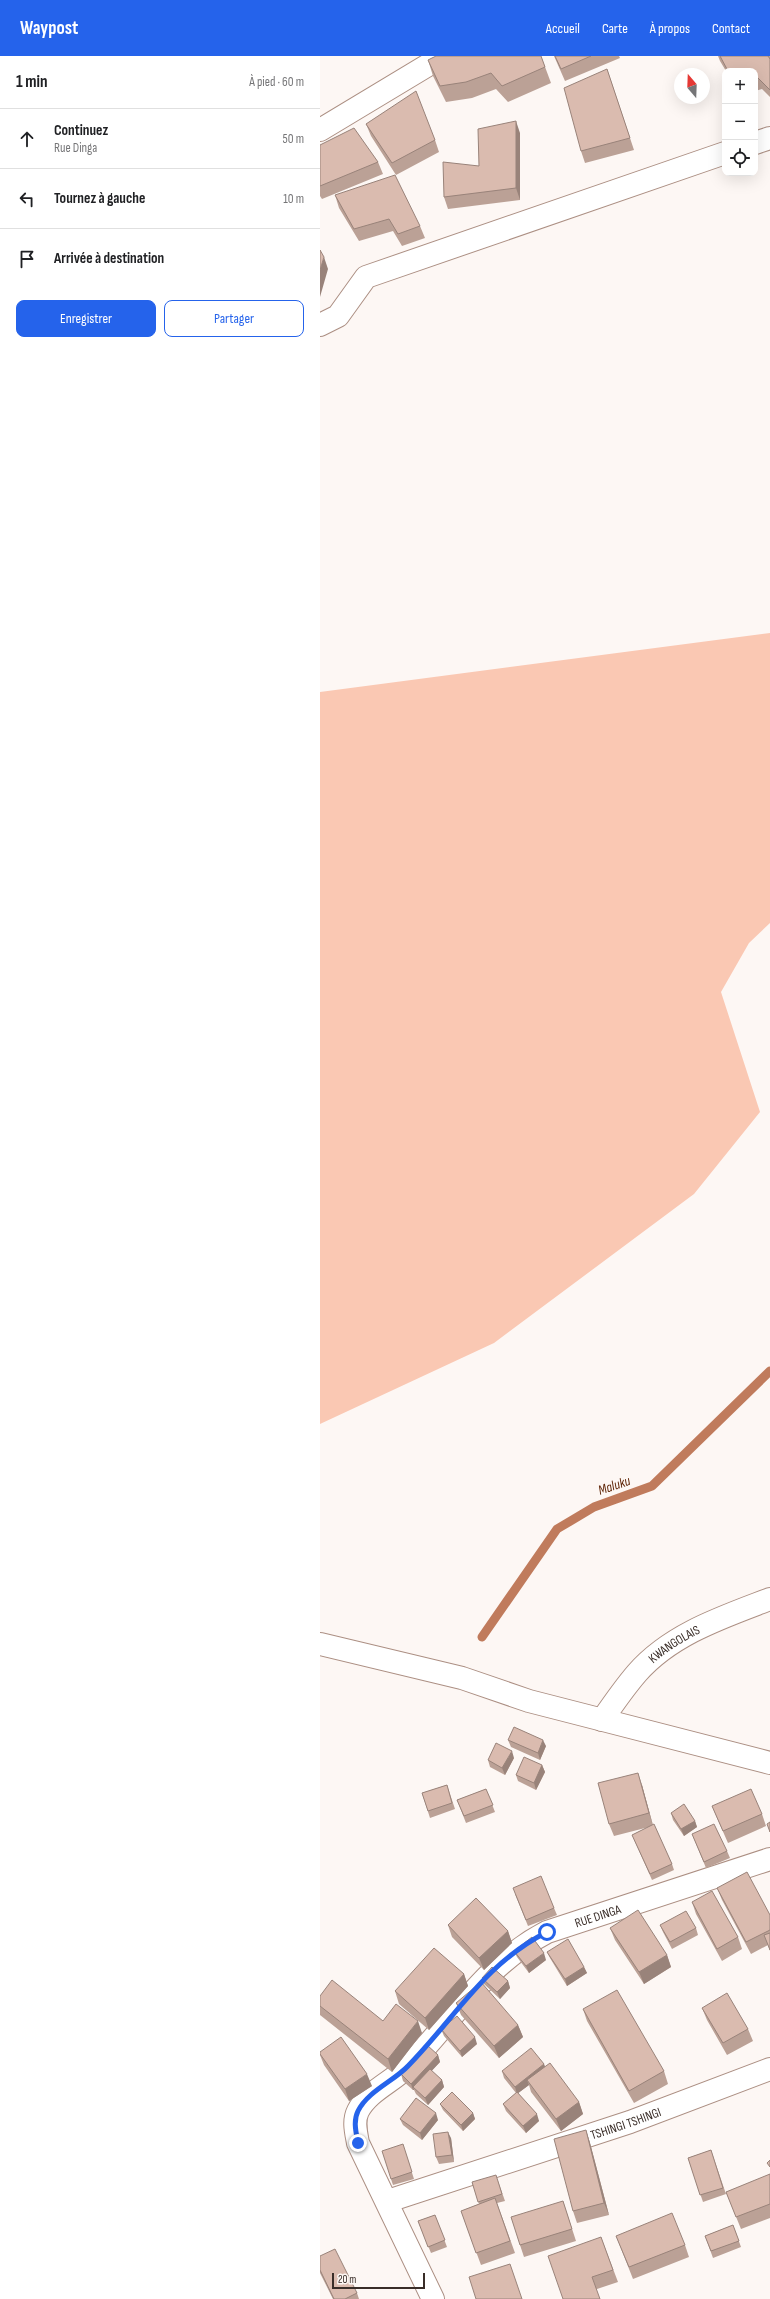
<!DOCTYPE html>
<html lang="fr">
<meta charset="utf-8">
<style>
:root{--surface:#fff;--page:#f6f6f6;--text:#202124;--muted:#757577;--line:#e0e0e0;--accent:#2563eb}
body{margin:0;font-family:"Sofia Sans Condensed",sans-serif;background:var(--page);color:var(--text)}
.controls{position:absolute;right:12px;top:12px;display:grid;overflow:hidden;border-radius:8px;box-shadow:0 4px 16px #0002}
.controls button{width:36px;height:36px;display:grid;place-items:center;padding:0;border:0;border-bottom:1px solid var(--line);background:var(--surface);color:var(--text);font:20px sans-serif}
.compass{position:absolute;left:354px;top:12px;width:36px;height:36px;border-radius:50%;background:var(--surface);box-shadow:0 4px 16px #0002;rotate:341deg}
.scale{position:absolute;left:12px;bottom:10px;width:93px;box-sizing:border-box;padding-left:4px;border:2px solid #392d28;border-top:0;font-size:11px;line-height:14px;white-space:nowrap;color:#392d28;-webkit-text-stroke:3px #fdf7f4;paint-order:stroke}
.stop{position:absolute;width:12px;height:12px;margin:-9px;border:3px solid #2563eb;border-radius:50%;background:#fff}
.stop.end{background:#2563eb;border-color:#fff;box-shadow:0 1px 4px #0008}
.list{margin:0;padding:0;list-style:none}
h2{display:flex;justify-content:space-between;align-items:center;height:52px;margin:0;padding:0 16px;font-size:17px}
h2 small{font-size:13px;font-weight:400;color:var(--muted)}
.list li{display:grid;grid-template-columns:26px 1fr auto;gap:12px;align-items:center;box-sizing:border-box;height:60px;padding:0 16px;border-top:1px solid var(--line)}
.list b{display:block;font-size:15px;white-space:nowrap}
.list p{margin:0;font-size:13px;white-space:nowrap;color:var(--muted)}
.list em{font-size:13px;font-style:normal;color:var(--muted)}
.actions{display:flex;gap:8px;padding:12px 16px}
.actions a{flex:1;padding:9px 0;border:1px solid var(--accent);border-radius:8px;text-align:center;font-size:14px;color:var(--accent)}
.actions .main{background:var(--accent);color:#fff}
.icon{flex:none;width:22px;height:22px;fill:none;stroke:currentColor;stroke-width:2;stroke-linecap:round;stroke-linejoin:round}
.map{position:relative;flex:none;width:450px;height:2243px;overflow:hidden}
header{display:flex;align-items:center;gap:24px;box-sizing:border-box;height:56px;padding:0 20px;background:var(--accent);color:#fff}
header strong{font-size:19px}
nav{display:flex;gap:22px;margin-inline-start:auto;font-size:14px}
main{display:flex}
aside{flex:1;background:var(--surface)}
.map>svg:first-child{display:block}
.green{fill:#fac8b3}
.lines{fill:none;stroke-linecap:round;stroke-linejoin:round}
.stream{stroke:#c07b5c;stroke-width:9}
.minor-casing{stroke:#ac8f83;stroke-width:24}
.minor{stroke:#fff;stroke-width:22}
.wall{fill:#bba196}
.shaded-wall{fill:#99837a}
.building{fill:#dabbaf;stroke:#99837a}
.route{stroke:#2563eb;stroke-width:5}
.labels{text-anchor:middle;stroke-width:3.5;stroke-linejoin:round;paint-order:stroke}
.street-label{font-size:13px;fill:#392d28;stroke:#fdf7f4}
.water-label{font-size:14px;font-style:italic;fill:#62280a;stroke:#fdf7f4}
</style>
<header>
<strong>Waypost</strong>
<nav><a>Accueil</a><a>Carte</a><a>À propos</a><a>Contact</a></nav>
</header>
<main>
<aside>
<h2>1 min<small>À pied · 60 m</small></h2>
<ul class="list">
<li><svg class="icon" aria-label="ahead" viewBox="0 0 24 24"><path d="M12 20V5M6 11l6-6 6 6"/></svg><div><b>Continuez</b><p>Rue Dinga</p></div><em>50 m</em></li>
<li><svg class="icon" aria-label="left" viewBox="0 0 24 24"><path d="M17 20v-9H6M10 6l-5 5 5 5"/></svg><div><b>Tournez à gauche</b></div><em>10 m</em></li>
<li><svg class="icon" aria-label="arrive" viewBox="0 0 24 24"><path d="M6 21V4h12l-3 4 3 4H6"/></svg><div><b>Arrivée à destination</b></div></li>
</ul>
<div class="actions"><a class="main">Enregistrer</a><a>Partager</a></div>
</aside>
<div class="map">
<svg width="450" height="2243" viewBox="0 0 450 2243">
<rect width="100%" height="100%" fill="#fdf7f4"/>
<path class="green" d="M450,577V867L429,887L401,936L440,1056L374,1138L174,1287L0,1368V636Z"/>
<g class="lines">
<path class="stream" d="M162,1581L237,1473L274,1451L332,1430L450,1315"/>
<g class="minor-casing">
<g id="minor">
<path d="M0,74L123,0"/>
<path d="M435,87L450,82"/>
<path d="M0,269L18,260L46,221L405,97"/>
<path d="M0,1588L142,1622L209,1645L450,1707"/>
<path id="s1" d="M282,1664C293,1648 304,1632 317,1617C351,1578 403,1561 450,1543"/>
<path id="s2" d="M68,2145L310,2066L450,2013"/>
<path id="s3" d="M113,2243L38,2087C36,2076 33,2065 38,2055C48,2035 74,2025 88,2010C136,1961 164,1909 227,1876L450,1803"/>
</g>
</g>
<use href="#minor" class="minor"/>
</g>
<path class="wall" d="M221,0L231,27L188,46L176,33L152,42L126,46L113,20L108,4Z
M234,0H299L300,2L245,25Z
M398,0H450V41L442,33L435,35V15H406L400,5Z
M287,13L314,94L265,107L261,95Z
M46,68L115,84L119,96L76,119L51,80Z
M200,77V144L128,153L124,141L159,110Z
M0,89L58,106L63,118L2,143L0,140Z
M15,139L100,170L105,182L82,190L73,175L39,185L19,152Z
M188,1684L226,1690L220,1704L191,1691Z
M194,1702L185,1719L170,1711L168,1704Z
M222,1709L225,1716L216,1734L198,1725L196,1719Z
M127,1729L135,1753L110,1762L102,1737Z
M322,1729L333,1769L352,1808L354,1814L332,1824L312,1779L329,1771L294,1780L289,1768Z
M166,1733L175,1756L146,1767L137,1744Z
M392,1750L442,1758L446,1770L408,1787L397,1762Z
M351,1757L375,1765L377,1771L364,1780L353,1764Z
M372,1778L407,1795L410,1802L386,1812Z
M397,1832L450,1859V1895L448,1889L431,1898L402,1844Z
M195,1838L234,1852L237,1859L208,1870Z
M372,1846L418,1881L422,1893L402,1905L376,1858Z
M128,1869L188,1875L192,1887L164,1914L132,1881Z
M340,1869L376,1872L378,1879L352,1893L343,1876Z
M290,1872L347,1899L351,1911L324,1928L295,1884Z
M194,1895L226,1904L209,1917L197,1901Z
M227,1896L264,1911L267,1917L247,1930L230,1902Z
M144,1918L148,1930L109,1974L79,1948L75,1935Z
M162,1922L188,1925L190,1932L180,1943L164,1928Z
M0,1940L63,1965L102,1977L72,2016L0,1959Z
M136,1947L198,1969L203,1981L179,2002L141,1959Z
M382,1952L428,1973L433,1985L407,1999L387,1964Z
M263,1953L344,2015L348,2028L314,2047L267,1965Z
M121,1973L157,1988L142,2001L124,1980Z
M0,1996L52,2030L29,2045L4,2009L0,1999Z
M118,1999L120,2006L111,2015L122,2024L124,2031L108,2049L96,2038L94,2034H93L83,2025L81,2018Z
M224,2008L225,2011L259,2046L263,2058L241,2075L211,2036L209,2029L198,2037L219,2065L206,2077L186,2055L183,2048L196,2037L184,2022L182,2015Z
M120,2048L153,2057L155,2063L143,2075L123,2054Z
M80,2063L118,2064L102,2084L83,2069Z
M266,2074L270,2087L289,2159L257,2167L253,2155Z
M131,2082L134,2106L119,2108L116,2101Z
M391,2094L406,2138L383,2146L368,2102Z
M85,2095L94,2123L73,2129L71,2123Z
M450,2119V2162L421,2173L406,2136Z
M178,2125L185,2145L177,2147L195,2197L161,2209L141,2155L159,2148L152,2126Z
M243,2145L256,2185L204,2201L200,2189Z
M115,2159L127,2191L111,2197L98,2165Z
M413,2169L421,2191L393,2202L385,2180Z
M296,2180L365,2189L369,2201L313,2223Z
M281,2181L298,2226L277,2233L243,2243Z
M0,2200L37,2237L39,2243H13L0,2217Z"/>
<path class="shaded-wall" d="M196,65L200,77V144L196,132Z
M4,201L8,213L0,241V214Z
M223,1684L226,1690L220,1704L218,1697Z
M192,1695L194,1702L185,1719L182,1712Z
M222,1709L225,1716L216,1734L214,1727Z
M318,1717L322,1729L333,1770L329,1757Z
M375,1765L377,1771L364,1780L361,1773Z
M188,1875L192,1887L164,1914L159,1902Z
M224,1897L226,1904L209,1917L206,1910Z
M347,1899L351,1911L324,1928L319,1916Z
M264,1911L267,1917L247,1930L245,1923Z
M144,1918L148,1930L109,1974L105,1962Z
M188,1925L190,1932L180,1943L177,1936Z
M98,1965L102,1977L72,2016L68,2003Z
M198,1969L203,1981L179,2002L174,1990Z
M155,1981L157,1988L142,2001L140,1995Z
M118,1999L120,2006L95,2033L93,2031L94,2034H93L91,2028Z
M224,2008L226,2014L207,2024L209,2029L197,2038L195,2031Z
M47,2018L52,2030L29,2045L25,2033Z
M122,2024L124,2031L108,2049L105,2042Z
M259,2046L263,2058L241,2075L236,2063Z
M116,2057L118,2064L102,2084L100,2077Z
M153,2057L155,2063L143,2075L141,2069Z
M217,2058L219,2065L206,2077L203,2070Z
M266,2074L270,2087L289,2159L284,2147Z
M128,2076L131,2082L134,2106L132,2099Z"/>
<path class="building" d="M116,0H221L225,11L182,30L171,17L146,26L120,30L108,4Z
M235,0H271L241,13Z
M400,0H448L450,3V34L437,21H435V15H408Z
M287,13L310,82L261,95L244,32Z
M96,35L115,84L72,107L46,68Z
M196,65V132L124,141L123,106L159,110L158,73Z
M34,72L58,106L0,130V89Z
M75,119L100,170L78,178L69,163L34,173L15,139Z
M0,194L4,201L0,214Z
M194,1671L223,1684L218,1697L188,1684Z
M176,1687L192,1695L182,1712L168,1704Z
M204,1701L222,1709L214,1727L196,1719Z
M318,1717L329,1757L289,1768L278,1727Z
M127,1729L132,1747L108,1755L102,1737Z
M166,1733L173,1749L144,1760L137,1744Z
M431,1733L442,1758L403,1775L392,1750Z
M364,1748L375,1765L361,1773L351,1757Z
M450,1766V1776L447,1768Z
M334,1768L352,1808L330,1818L312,1779Z
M394,1768L407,1795L384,1806L372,1778Z
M427,1816L450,1859V1874L426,1886L397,1832Z
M221,1820L234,1852L206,1864L193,1832Z
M392,1835L418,1881L397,1893L372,1846Z
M156,1842L188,1875L159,1902L128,1869Z
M318,1854L347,1899L319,1916L290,1872Z
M366,1855L376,1872L350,1886L340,1869Z
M450,1877V1894L444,1879Z
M212,1881L224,1897L206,1910L194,1895Z
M248,1883L264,1911L245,1923L227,1896Z
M114,1892L144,1918L105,1962L75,1935Z
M172,1911L188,1925L177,1936L162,1922Z
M12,1924L63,1965L76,1948L98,1965L68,2003L0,1950V1940Z
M161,1926L198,1969L174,1990L136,1947Z
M297,1934L344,2015L309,2035L263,1953Z
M407,1937L428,1973L403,1987L382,1952Z
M137,1960L155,1981L140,1995L121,1973Z
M21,1981L47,2018L25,2033L0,1998V1996Z
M107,1989L118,1999L91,2028L81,2018Z
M211,1992L224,2008L195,2031L182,2015Z
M230,2007L259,2046L236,2063L207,2024Z
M110,2013L122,2024L105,2042L93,2031Z
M132,2036L153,2057L141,2069L120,2048Z
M197,2036L217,2058L203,2070L183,2048Z
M96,2042L116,2057L100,2077L80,2063Z
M266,2074L284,2147L253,2155L234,2083Z
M128,2076L132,2099L116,2101L113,2078Z
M83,2088L92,2116L71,2123L62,2095Z
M391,2094L403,2132L380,2139L368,2102Z
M450,2104V2111L447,2107Z
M450,2118V2148L416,2161L406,2136Z
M176,2119L182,2138L158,2146L152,2126Z
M175,2142L190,2185L156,2197L141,2155Z
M243,2145L252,2173L200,2189L191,2161Z
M352,2157L365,2189L309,2211L296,2180Z
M115,2159L125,2184L108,2191L98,2165Z
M413,2169L419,2185L391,2195L385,2180Z
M281,2181L293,2214L272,2221L280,2243H243L228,2200Z
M15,2193L37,2237L25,2243H14L0,2214V2200Z
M190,2208L202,2243H156L149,2221Z"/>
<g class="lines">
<path class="route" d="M38,2087C36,2076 33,2065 38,2055C48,2035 74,2025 88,2010C136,1961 164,1908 227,1876"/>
</g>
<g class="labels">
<g class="street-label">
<text dy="5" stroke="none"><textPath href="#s1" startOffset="106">KWANGOLAIS</textPath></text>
<text dy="5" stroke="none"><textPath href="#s3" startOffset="521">RUE DINGA</textPath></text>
<text dy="5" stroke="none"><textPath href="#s2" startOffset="250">TSHINGI TSHINGI</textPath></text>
</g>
<g class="water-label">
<text transform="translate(294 1429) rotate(-19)" y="5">Maluku</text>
</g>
</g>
</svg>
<div class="controls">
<button>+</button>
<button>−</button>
<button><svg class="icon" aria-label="locate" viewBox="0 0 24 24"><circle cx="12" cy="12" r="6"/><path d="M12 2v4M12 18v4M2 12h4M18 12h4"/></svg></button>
</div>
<svg class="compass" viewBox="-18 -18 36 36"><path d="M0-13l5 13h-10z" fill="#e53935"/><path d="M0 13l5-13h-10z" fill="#757577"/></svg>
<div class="scale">20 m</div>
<div class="stop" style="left:227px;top:1876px"></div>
<div class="stop end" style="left:38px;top:2087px"></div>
</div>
</main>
